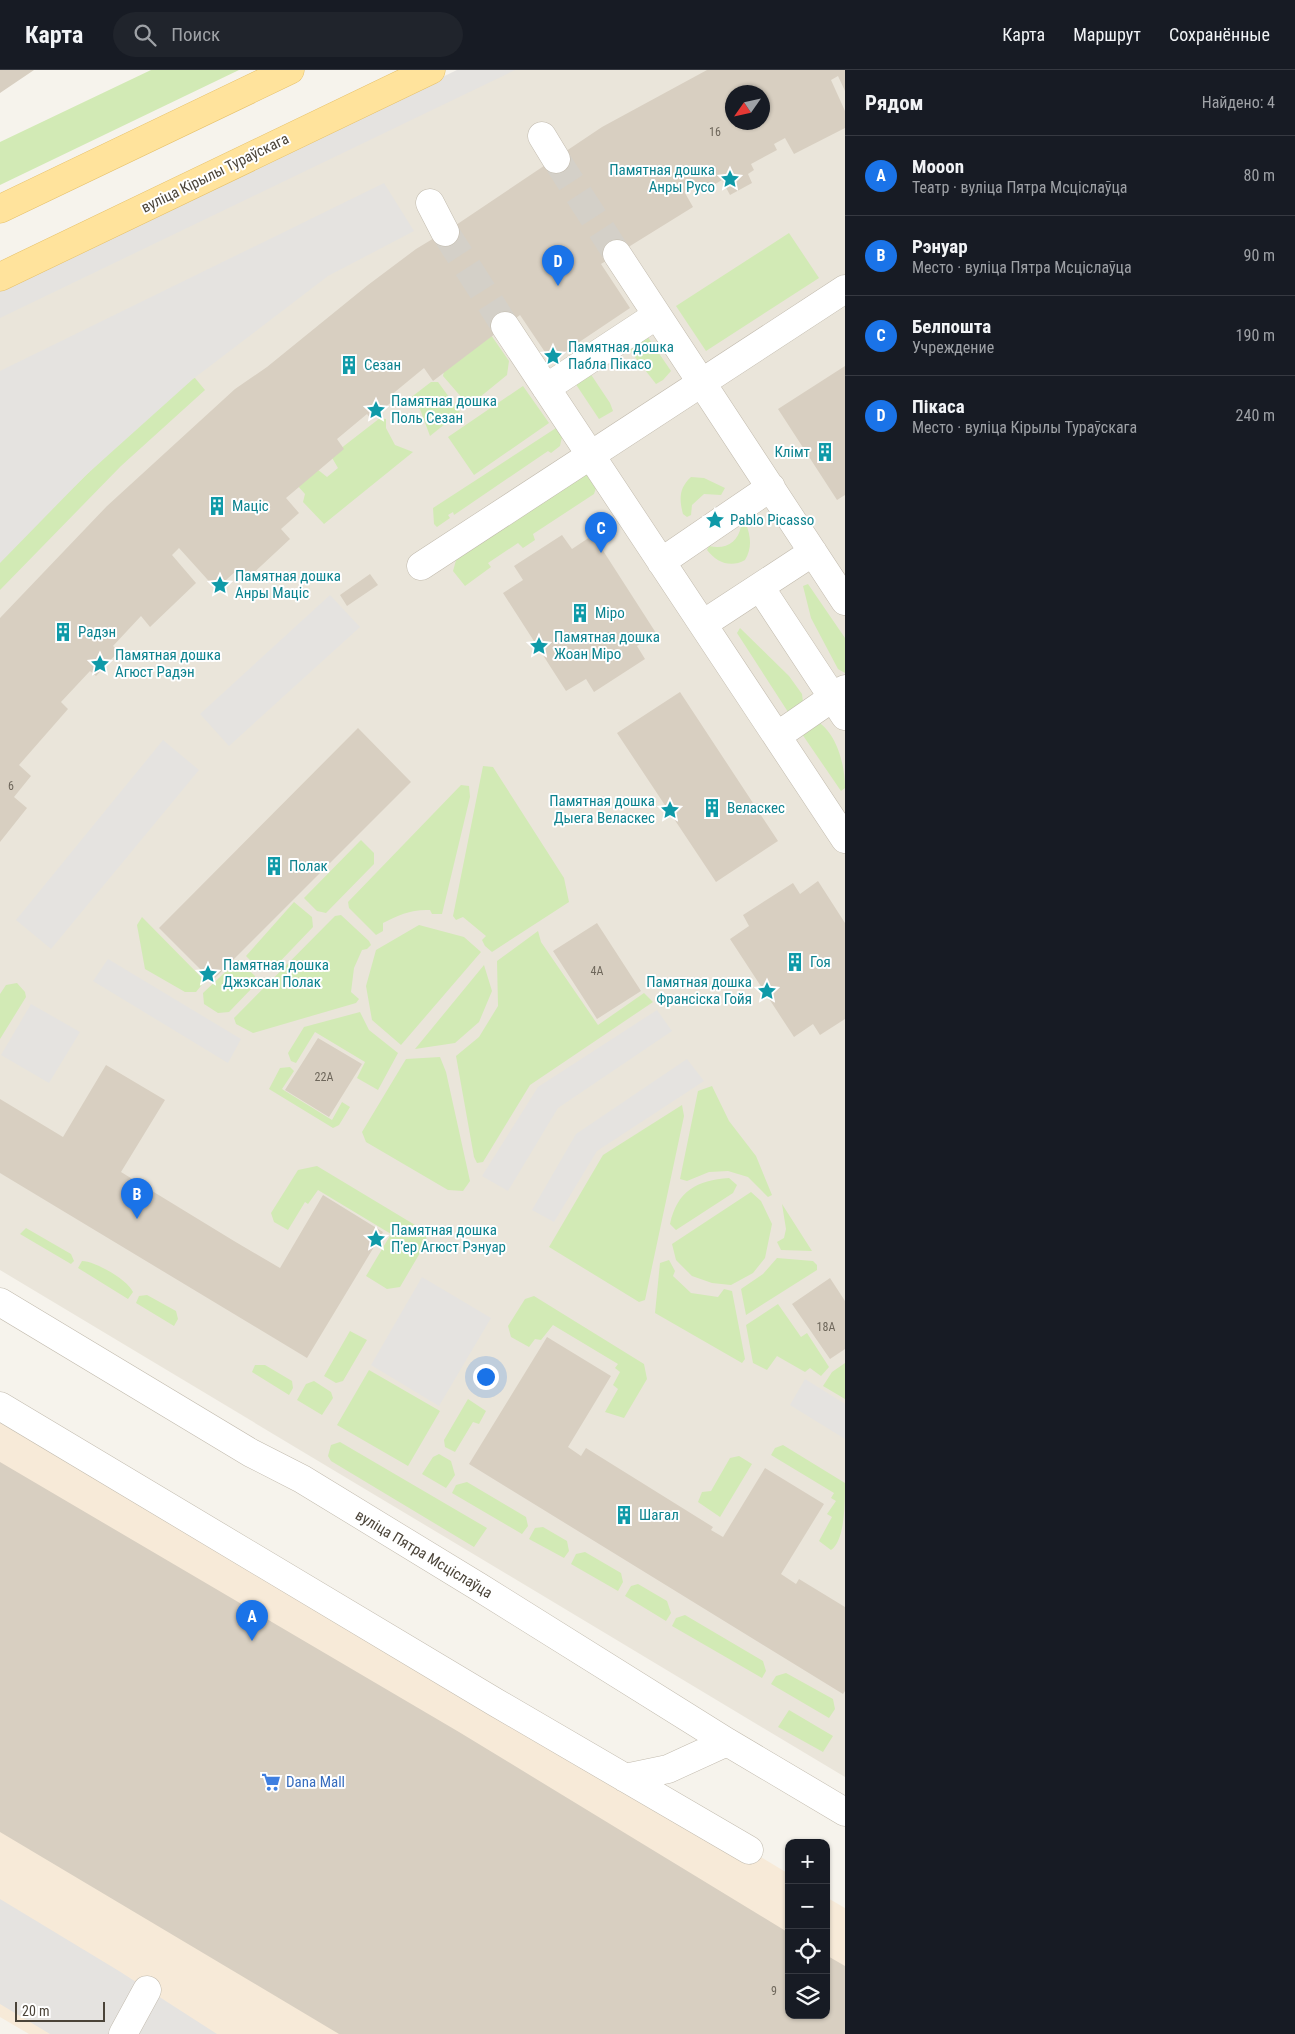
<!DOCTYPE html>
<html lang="ru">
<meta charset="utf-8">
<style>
:root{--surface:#171b24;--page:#20242c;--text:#f1f3f6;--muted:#9ea1a6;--line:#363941;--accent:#1a73e8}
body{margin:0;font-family:"Roboto Condensed",sans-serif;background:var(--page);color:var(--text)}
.controls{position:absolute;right:15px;bottom:15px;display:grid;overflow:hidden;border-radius:10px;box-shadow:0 1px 4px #0004}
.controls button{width:45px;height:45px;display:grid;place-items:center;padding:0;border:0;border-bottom:1px solid var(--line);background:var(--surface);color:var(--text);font:25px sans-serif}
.compass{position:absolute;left:725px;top:15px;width:45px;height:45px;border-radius:50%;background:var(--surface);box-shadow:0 1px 4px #0004;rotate:236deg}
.scale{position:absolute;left:15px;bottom:12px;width:90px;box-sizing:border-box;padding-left:5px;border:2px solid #4b4439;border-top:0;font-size:14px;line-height:18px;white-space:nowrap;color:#4b4439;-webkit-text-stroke:4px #fff;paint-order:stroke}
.you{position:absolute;left:485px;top:1306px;width:18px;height:18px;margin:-12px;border:4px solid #fff;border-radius:50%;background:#1a73e8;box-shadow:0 0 0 8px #1a73e833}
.badge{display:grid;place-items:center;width:32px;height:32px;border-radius:50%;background:var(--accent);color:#fff;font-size:16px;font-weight:700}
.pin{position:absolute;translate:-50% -41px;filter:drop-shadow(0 1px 2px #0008)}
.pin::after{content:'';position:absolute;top:26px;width:18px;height:15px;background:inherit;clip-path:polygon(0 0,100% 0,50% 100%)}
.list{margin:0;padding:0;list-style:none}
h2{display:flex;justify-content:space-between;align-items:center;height:65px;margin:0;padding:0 20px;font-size:21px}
h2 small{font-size:16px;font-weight:400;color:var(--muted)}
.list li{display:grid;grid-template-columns:32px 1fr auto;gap:15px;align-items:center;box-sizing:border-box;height:80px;padding:0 20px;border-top:1px solid var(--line)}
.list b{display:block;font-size:19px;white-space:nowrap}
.list p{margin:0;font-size:16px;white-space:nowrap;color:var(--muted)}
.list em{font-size:16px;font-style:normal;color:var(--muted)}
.icon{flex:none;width:28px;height:28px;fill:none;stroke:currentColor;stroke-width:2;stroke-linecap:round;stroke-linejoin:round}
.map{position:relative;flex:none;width:845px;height:1964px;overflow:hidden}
header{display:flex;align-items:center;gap:30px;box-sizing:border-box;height:70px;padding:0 25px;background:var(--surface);border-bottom:1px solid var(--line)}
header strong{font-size:24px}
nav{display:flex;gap:28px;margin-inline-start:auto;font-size:18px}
.search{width:350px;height:45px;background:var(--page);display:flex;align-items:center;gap:12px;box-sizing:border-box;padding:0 18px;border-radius:28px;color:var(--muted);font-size:19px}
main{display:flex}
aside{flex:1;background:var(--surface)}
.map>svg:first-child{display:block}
.residential{fill:#eae5da;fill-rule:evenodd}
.commercial{fill:#f7ead8}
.green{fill:#d2eab5}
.parking{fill:#e5e3e0}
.building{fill:#d8cfc1;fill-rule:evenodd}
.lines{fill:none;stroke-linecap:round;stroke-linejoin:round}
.minor-tunnel{stroke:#d4d0c8;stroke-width:28;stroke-dasharray:28 14;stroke-linecap:butt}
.minor-casing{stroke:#c2bbae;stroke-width:29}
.major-casing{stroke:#e6c16a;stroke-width:29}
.minor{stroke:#fff;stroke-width:28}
.major{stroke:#ffe39c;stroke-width:28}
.labels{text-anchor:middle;stroke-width:4;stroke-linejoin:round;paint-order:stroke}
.number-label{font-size:12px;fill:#6e675b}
.culture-label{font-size:15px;fill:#0d838f;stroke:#fff;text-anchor:start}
.street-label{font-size:15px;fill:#4b4439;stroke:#fff}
.shop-label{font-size:15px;fill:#366cbe;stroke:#fff;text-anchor:start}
</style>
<header>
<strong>Карта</strong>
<div class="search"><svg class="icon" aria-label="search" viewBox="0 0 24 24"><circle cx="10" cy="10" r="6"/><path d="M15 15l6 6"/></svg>Поиск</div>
<nav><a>Карта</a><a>Маршрут</a><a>Сохранённые</a></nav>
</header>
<main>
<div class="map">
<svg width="845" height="1964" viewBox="0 0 845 1964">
<rect width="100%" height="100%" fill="#f6f3ec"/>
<path class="residential" d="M488,0H845V1707L0,1200V235ZM732,22H762V52H732Z"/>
<path class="commercial" d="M0,1329L789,1804V1945H826V1827L845,1838V1964H29L0,1947Z"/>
<path class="green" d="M151,0H239L0,115V72Z
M789,163L819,208L706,281L676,236Z
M639,254L671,301L663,310L656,314L631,282L626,265Z
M491,265L509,291L507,305L469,336L443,306L446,291Z
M586,297L610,333L613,341L599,349L565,298Z
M195,308L205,320L121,396L0,520V488L186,309Z
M431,312H438L460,342L430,366L420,339L405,332Z
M523,316L549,353L474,405L448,367Z
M380,348L386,349V358L395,375L413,382L324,454L303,432L305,424L297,415L317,399L327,407L338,398L331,386Z
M556,358L562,367L560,376L551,383L548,381L454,445L453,442L448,445L450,448L437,457L434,454L433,438Z
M575,403L587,404L596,418L594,424L533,464L535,470L523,478L518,473L488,493L491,497L465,516L453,501L460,476Z
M691,407L704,408L725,418L721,425L704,424L692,435L691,445L687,447L683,444C679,429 679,418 691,407Z
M746,454C751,467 752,478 745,490C731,498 717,493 707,480L709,476C725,480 738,473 741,456Z
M808,514L845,568V603L838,599L811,548L803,516Z
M740,558L789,606L802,624L803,632L794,644L788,642L737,563Z
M815,650C837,662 845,695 845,718L841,721L802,664Z
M483,696L493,697L564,808L569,832L492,882L485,876L482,870L486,866L463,847L456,850L453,846Z
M461,715L469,716L470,727L442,844H432L430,840C412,839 398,845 383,853V861L376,865L349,838L348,832Z
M361,770L374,783V794L326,843L317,841L304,828Z
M294,832L312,847L313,857L271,901L260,900L246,886Z
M341,845L369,871L371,875L367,879L362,880L354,898L351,922L359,929L356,933L253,963L236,954L234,948L335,846Z
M142,847L205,911L196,922H185L145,899L137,855Z
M419,855L464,867L481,882L401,975L372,950L366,916L376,880Z
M538,861L541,872L598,955L644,923L653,932L530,1015L483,1092L477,1093L474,1087L456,986L479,967L498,936L497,891Z
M238,890L255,906V915L229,942L218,943L204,934L203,923Z
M484,895L492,921L479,952L455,973L415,979Z
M17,913L25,922L26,927L0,969V924L6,915Z
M360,942L369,960L398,983L378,1020L357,1008L365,992L315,962L296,993L291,991L288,983L304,957Z
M440,987L446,1002L470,1111L463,1121L448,1120L366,1072L362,1062L406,989Z
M290,997L294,1001L282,1019L332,1050L342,1032L350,1037L339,1055L333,1058L269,1019L280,998Z
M712,1016L729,1051L756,1086L772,1125L768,1127L748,1107L728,1101L709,1102L687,1111L680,1109L698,1021Z
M682,1035L684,1046L645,1230L639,1232L549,1177L603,1085Z
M317,1096L425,1161L427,1171L400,1217L387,1219L366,1206L391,1164L318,1120L308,1134L305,1132L288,1160L274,1152L271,1143L298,1100Z
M729,1108L737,1115L733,1123L676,1160L670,1154C677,1121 697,1110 729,1108Z
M751,1122L761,1131L772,1154L765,1188L753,1203L731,1215L712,1213L692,1206L676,1190L672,1174Z
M782,1134L812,1181L781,1180L777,1172L784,1168L786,1159Z
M26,1158L71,1184L74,1191L71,1194L20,1164Z
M777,1188L813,1191L817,1195V1200L746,1245L741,1219L763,1204Z
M669,1190L675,1201L673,1206L691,1223L718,1227L724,1219L732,1221L745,1289L742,1293L655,1243L660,1193Z
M82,1191C95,1191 128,1210 133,1222L128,1229L78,1198Z
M147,1225L176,1241L178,1249L174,1256L136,1233L139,1226Z
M534,1226L644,1294L647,1309L624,1348L605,1342L618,1319L613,1315L620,1302L615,1298L618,1294L553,1255L541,1270L535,1269L529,1277L511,1267L508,1256L525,1229Z
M778,1234L801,1267L807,1263L829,1297L821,1306L810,1298L805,1302L777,1286L767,1300L753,1293L746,1255Z
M350,1261L367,1270L343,1311L336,1313L324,1306Z
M845,1293V1329L823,1316L832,1302Z
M255,1295H265L292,1311L293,1318L289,1325L252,1302Z
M369,1300L440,1341L408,1396L337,1355Z
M314,1311L331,1322L333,1328L322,1345L297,1330L306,1314Z
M468,1329L486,1341L479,1354L473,1352L455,1382L445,1377L444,1370Z
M340,1372L487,1458L474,1477L331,1391L328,1386L331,1375Z
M783,1375L845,1413C845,1433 845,1471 831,1480L819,1471L832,1447L827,1444L836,1431L831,1428L834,1423L771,1385L775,1378Z
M439,1384L451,1391L455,1405L446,1418L422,1404L433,1387Z
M739,1386L752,1394L720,1447L698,1432L702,1422L711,1421L730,1388Z
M467,1412L526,1447L528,1456L522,1464L452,1423L456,1415Z
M543,1457L567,1471L569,1481L564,1488L529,1469L535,1458Z
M585,1482L621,1503L623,1512L618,1521L571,1494L576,1484Z
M638,1514L667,1531L671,1543L666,1551L625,1526L631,1516Z
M685,1545L763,1591L766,1601L762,1608L672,1556L676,1548Z
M786,1603L833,1629L835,1639L829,1648L771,1614L776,1606Z
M789,1640L833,1666L823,1682L778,1657Z"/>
<path class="parking" d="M457,0H515L0,248V220Z
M384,113L414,161L328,206L193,309L86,405L0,493V301Z
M330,525L360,557L229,676L200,644Z
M163,670L199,700L51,879L16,850Z
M108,889L241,969L228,993L93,911Z
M31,934L80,962L49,1013L1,985Z
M657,940L672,961L558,1038L508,1121L482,1106L538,1017Z
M687,989L704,1011L597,1081L554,1152L532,1140L576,1064Z
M422,1207L491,1248L439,1336L371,1295Z
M805,1309L845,1334V1369L790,1335Z
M0,1829L119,1901L217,1964H50L0,1934Z"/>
<path class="building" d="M0,0H34L0,23Z
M707,0H845V21L838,6L831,10L845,41V58L794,84L785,68L774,74L777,80L751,94L754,100L748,104L752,113L730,125L722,110L698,124L695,118L685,123L693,137L601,194L630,238L551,291L520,245L433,311L424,298L390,326L394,330L371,349L367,344L337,369L344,379L286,428L299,443L281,459L290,469L245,511L236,501L216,519L179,478L172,485L196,513L150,557L141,546L113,576L119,581L96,606L90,601L61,632L68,639L19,695L31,706L14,727L27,738L0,772V548L107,436L235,319L267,297L368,215L416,179L459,153L602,57ZM732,22H762V52H732Z
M845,296V425L837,430L778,339Z
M562,465L572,479L593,465L656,563L637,576L645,589L594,622L586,609L566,621L503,523L523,510L514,496Z
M370,504L378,515L347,536L340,525Z
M680,622L778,771L716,812L617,663Z
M358,658L411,712L212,911L159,858Z
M818,811L845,853V949L820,965L813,954L794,967L730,869L749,856L743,845L793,813L800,824Z
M597,853L641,921L597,949L553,881Z
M318,968L362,994L329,1047L285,1020Z
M106,995L165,1030L121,1102L234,1171L280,1198L323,1125L383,1162L307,1288L0,1103V1029L63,1067Z
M830,1208L845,1231V1279L830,1289L792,1234Z
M547,1267L611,1306L568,1377L581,1386L586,1378L713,1457L711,1460L723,1467L765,1398L824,1434L781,1504L796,1514L799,1509L845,1537V1621L843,1624L469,1394Z
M0,1392L459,1662L789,1863V1945H826V1885L845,1896V1964H339L0,1762Z"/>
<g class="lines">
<path class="minor-tunnel" d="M556,89L617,184
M445,162L505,256"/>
<g class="minor-casing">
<path id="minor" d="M542,66L556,89
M430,133L445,162
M617,184L845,531
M505,256L845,769
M546,318L657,245
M661,492L771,417
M421,496L845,219
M760,517L845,646
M703,554L813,482
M777,666L845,619
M0,1232L251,1383L302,1409L479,1517L727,1672L845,1742
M0,1336L495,1632L749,1780
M625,1708L668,1699L727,1672
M123,1964L147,1920"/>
</g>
<g class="major-casing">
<path id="major" d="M0,139L290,0
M0,207L431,0"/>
</g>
<use href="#minor" class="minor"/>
<use href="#major" class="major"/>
</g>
<defs>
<g id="sight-bare" transform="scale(1.5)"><path d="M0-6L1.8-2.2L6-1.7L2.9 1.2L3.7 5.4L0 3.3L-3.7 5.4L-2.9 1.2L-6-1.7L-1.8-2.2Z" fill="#0f9aa8" stroke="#fff" stroke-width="2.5" paint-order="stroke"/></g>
<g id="building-bare" transform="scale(1.5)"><path d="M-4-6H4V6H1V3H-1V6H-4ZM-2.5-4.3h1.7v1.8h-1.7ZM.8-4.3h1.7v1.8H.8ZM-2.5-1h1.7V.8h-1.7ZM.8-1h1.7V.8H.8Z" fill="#0f9aa8" stroke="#fff" stroke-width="2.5" paint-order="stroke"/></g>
<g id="supermarket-bare" transform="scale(1.5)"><path d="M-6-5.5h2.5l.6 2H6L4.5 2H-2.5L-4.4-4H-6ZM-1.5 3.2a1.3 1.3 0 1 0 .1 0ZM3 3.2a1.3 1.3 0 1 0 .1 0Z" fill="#3f7fe0" stroke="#fff" stroke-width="2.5" paint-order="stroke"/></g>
</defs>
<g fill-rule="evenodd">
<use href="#sight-bare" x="730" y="109"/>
<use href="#sight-bare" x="553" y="286"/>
<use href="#building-bare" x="349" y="295"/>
<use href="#sight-bare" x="376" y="340"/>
<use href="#building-bare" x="825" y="382"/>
<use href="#building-bare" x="217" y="436"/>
<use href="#sight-bare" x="715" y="450"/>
<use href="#sight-bare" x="220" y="515"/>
<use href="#building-bare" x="580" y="543"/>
<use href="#building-bare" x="63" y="562"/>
<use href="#sight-bare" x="539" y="576"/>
<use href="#sight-bare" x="100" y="594"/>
<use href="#building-bare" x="712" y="738"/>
<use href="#sight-bare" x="670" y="740"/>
<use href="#building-bare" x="274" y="796"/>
<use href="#building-bare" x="795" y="892"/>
<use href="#sight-bare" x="208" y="904"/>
<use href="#sight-bare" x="767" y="921"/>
<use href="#sight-bare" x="376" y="1169"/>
<use href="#building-bare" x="624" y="1445"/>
<use href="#supermarket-bare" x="271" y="1712"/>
</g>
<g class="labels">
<g class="number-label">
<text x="715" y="66">16</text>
<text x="11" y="720">6</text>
<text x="597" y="905">4А</text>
<text x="324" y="1011">22А</text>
<text x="826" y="1261">18А</text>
<text x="774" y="1925">9</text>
</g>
<g class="culture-label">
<text x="715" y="105" text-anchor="end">Памятная дошка<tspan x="715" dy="17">Анры Русо</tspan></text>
<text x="568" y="282">Памятная дошка<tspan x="568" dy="17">Пабла Пікасо</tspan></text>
<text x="364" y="300">Сезан</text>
<text x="391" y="336">Памятная дошка<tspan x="391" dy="17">Поль Сезан</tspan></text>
<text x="810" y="387" text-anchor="end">Клімт</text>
<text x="232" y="441">Маціс</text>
<text x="730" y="455">Pablo Picasso</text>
<text x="235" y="511">Памятная дошка<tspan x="235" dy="17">Анры Маціс</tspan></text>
<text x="595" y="548">Міро</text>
<text x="78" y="567">Радэн</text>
<text x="554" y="572">Памятная дошка<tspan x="554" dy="17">Жоан Міро</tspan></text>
<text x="115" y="590">Памятная дошка<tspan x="115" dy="17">Агюст Радэн</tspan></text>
<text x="655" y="736" text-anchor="end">Памятная дошка<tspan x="655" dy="17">Дыега Веласкес</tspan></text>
<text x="727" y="743">Веласкес</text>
<text x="289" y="801">Полак</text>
<text x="810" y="897">Гоя</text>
<text x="223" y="900">Памятная дошка<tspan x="223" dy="17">Джэксан Полак</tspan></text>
<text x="752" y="917" text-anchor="end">Памятная дошка<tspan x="752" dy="17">Франсіска Гойя</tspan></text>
<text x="391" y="1165">Памятная дошка<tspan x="391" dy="17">Пʼер Агюст Рэнуар</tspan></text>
<text x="639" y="1450">Шагал</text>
</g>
<g class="street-label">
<text transform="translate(215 103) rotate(-26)" y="5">вуліца Кірылы Тураўскага</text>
<text transform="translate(424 1484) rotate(31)" y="5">вуліца Пятра Мсціслаўца</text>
</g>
<g class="shop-label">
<text x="286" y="1717">Dana Mall</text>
</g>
</g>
</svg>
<div class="controls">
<button>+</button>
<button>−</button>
<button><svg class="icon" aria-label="locate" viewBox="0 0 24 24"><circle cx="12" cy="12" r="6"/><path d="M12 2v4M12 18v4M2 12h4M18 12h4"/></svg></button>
<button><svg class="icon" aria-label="layers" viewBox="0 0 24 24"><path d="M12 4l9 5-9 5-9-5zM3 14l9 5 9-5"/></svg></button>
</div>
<svg class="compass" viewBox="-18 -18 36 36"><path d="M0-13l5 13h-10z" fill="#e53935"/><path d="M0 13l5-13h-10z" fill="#9ea1a6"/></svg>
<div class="scale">20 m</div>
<div class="you"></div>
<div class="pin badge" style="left:252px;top:1571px">A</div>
<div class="pin badge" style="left:137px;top:1149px">B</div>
<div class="pin badge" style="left:601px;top:483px">C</div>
<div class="pin badge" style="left:558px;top:216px">D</div>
</div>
<aside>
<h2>Рядом<small>Найдено: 4</small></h2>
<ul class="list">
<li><span class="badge">A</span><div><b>Mooon</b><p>Театр · вуліца Пятра Мсціслаўца</p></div><em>80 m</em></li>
<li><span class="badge">B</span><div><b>Рэнуар</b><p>Место · вуліца Пятра Мсціслаўца</p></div><em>90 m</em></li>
<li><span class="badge">C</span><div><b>Белпошта</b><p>Учреждение</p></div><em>190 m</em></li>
<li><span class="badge">D</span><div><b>Пікаса</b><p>Место · вуліца Кірылы Тураўскага</p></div><em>240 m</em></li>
</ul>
</aside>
</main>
